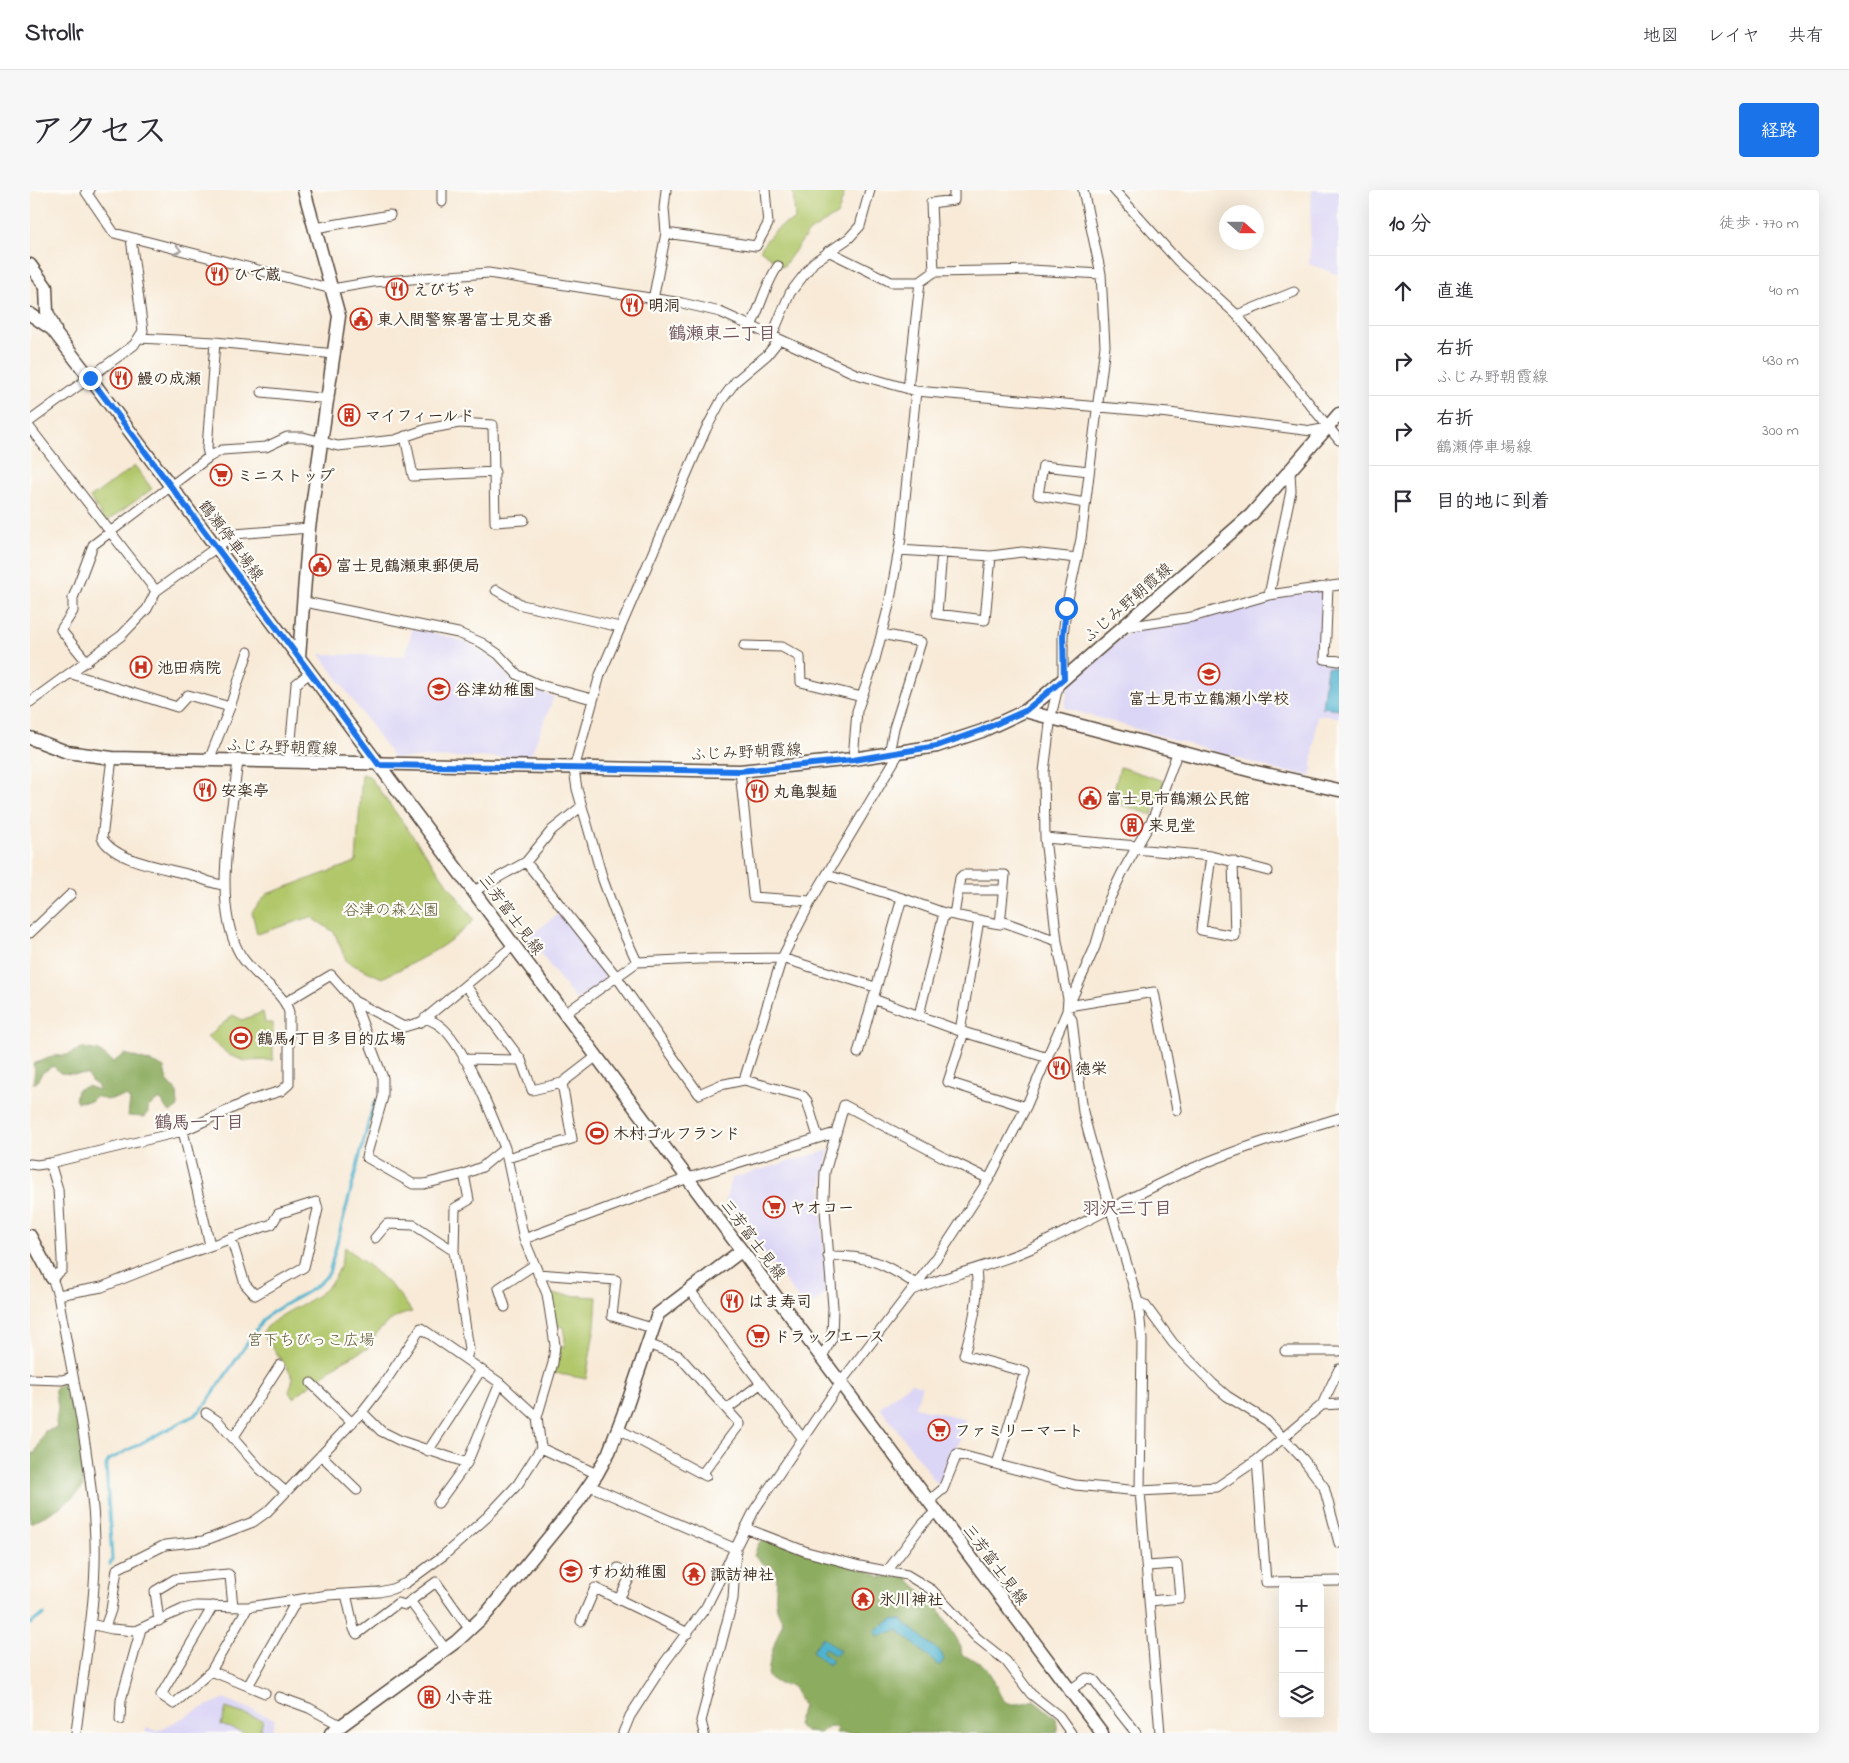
<!DOCTYPE html>
<html lang="ja">
<meta charset="utf-8">
<style>
:root{--surface:#fff;--page:#f7f7f7;--text:#2b2b33;--muted:#7c7c81;--line:#e1e1e2;--accent:#1a73e8}
body{margin:0;font-family:"Indie Flower","Klee One",sans-serif;background:var(--page);color:var(--text)}
.controls{position:absolute;right:15px;bottom:15px;display:grid;overflow:hidden;border-radius:5px;box-shadow:0 5px 20px #0002}
.controls button{width:45px;height:45px;display:grid;place-items:center;padding:0;border:0;border-bottom:1px solid var(--line);background:var(--surface);color:var(--text);font:25px sans-serif}
.compass{position:absolute;left:1189px;top:15px;width:45px;height:45px;border-radius:50%;background:var(--surface);box-shadow:0 5px 20px #0002;rotate:111deg}
.stop{position:absolute;width:15px;height:15px;margin:-11px;border:4px solid #1a73e8;border-radius:50%;background:#fff}
.stop.end{background:#1a73e8;border-color:#fff;box-shadow:0 1px 5px #0008}
.list{margin:0;padding:0;list-style:none}
h2{display:flex;justify-content:space-between;align-items:center;height:65px;margin:0;padding:0 20px;font-size:21px}
h2 small{font-size:16px;font-weight:400;color:var(--muted)}
.list li{display:grid;grid-template-columns:32px 1fr auto;gap:15px;align-items:center;box-sizing:border-box;height:70px;padding:0 20px;border-top:1px solid var(--line)}
.list b{display:block;font-size:19px;white-space:nowrap}
.list p{margin:0;font-size:16px;white-space:nowrap;color:var(--muted)}
.list em{font-size:16px;font-style:normal;color:var(--muted)}
.icon{flex:none;width:28px;height:28px;fill:none;stroke:currentColor;stroke-width:2;stroke-linecap:round;stroke-linejoin:round}
.map{position:relative;flex:none;width:1309px;height:1543px;overflow:hidden;border-radius:5px}
header{display:flex;align-items:center;gap:30px;box-sizing:border-box;height:70px;padding:0 25px;background:var(--surface);border-bottom:1px solid var(--line)}
header strong{font-size:24px}
nav{display:flex;gap:28px;margin-inline-start:auto;font-size:18px}
.intro{display:flex;align-items:center;justify-content:space-between;box-sizing:border-box;height:120px;padding:0 30px}
h1{margin:0;font-size:35px}
.button{padding:12px 22px;border-radius:5px;background:var(--accent);color:#fff;font-size:18px;font-weight:700}
main{display:flex;gap:30px;padding:0 30px}
aside{flex:1;background:var(--surface);border-radius:5px;box-shadow:0 5px 20px #0002}
.map>svg:first-child{display:block}
.built{fill:#dcd6f6}
.green{fill:#b1c76b;stroke:#767844}
.forest{fill:#8cac5f;stroke:#646b3e}
.water{fill:#50b3cf;stroke:#466e76}
.lines{fill:none;stroke-linecap:round;stroke-linejoin:round}
.stream{stroke:#50b3cf;stroke-width:3}
.street-casing{stroke:#57473a;stroke-width:11}
.secondary-casing{stroke:#57473a;stroke-width:15}
.street{stroke:#fff;stroke-width:9}
.secondary{stroke:#fff;stroke-width:12}
.oneway{stroke:#a79f9a}
.route{stroke:#1a73e8;stroke-width:6}
.labels{text-anchor:middle;stroke-width:4.5;stroke-linejoin:round;paint-order:stroke}
.poi-label{font-size:16px;font-weight:bold;fill:#3b2a1e;stroke:#fdfcf7;text-anchor:start}
.street-label{font-size:16px;fill:#3b2a1e;stroke:#fdfcf7}
.park-label{font-size:16px;fill:#5e5935;stroke:#fdfcf7}
.neighbourhood-label{font-size:18px;font-weight:bold;fill:#71555f;stroke:#fdfcf7}
</style>
<header>
<strong>Strollr</strong>
<nav><a>地図</a><a>レイヤ</a><a>共有</a></nav>
</header>
<div class="intro"><h1>アクセス</h1><a class="button">経路</a></div>
<main>
<div class="map">
<svg width="1309" height="1543" viewBox="0 0 1309 1543">
<rect width="100%" height="100%" fill="#fdfcf7"/>
<filter id="ink" filterUnits="userSpaceOnUse"><feTurbulence type="fractalNoise" baseFrequency=".02" numOctaves="2"/><feDisplacementMap in="SourceGraphic" scale="10" xChannelSelector="R" yChannelSelector="G"/><feConvolveMatrix kernelMatrix="1 2 1 2 8 2 1 2 1" color-interpolation-filters="sRGB"/></filter>
<filter id="wash" filterUnits="userSpaceOnUse"><feTurbulence type="fractalNoise" baseFrequency=".0096" numOctaves="4" result="noise"/><feDisplacementMap in="SourceGraphic" scale="20" xChannelSelector="R" yChannelSelector="G"/><feGaussianBlur stdDeviation="1.12" result="paint"/><feColorMatrix in="noise" values="0 0 0 0 0 0 0 0 0 0 0 0 0 0 0 0 0 1.4 0 .05"/><feComposite in="paint" operator="in"/></filter>
<g filter="url(#wash)">
<rect width="100%" height="100%" fill="#f8ead7"/>
<path class="built" d="M1282,0H1309V85L1279,74Z
M1295,399L1292,472L1309,474V527L1287,525L1281,586L1251,581L1035,518L1038,493L1100,441L1161,431L1220,412Z
M383,437L436,452L463,468L482,491L524,507L500,567L364,568L290,464L375,466Z
M530,723L575,784L574,790L546,810L498,747Z
M799,960L792,999V1033L797,1103L776,1119L695,1011L702,988Z
M881,1193L892,1196L885,1217L935,1229L926,1260H923L909,1296L850,1217Z
M195,1509L245,1529L241,1543H116V1537L127,1541L176,1516Z"/>
<path class="green" d="M763,0H815L808,24L778,43L753,77L730,60C739,45 748,35 765,30Z
M105,276L122,299L76,332L60,308Z
M1090,577L1134,591L1122,625L1081,612Z
M332,584L339,586L444,730C418,757 385,772 352,788L317,772L304,742L281,727L227,744L222,722L237,704L326,672Z
M233,822L235,833H243V870L215,871L199,865L177,847L203,825L212,830Z
M315,1057C340,1077 365,1095 382,1122C361,1126 347,1139 338,1158L309,1173L263,1208L259,1202L263,1189L260,1182L232,1143C251,1117 290,1114 305,1087C311,1078 312,1067 315,1057Z
M518,1104L567,1107L565,1136L556,1189L525,1183L530,1157H534L535,1149L533,1137L525,1135Z
M196,1518L233,1530L229,1543H215L191,1535Z"/>
<path class="forest" d="M52,858L69,861L83,872L95,864L127,874L134,878L137,891L147,902L148,917L141,922L137,920L131,910H128L118,917V922L114,927L98,926L100,910L96,906L76,910L66,906L61,911L47,912L45,910L47,900L57,896L68,900V896L61,891L58,885L30,883L23,876L12,883L6,893H3L5,880L3,874L24,866L37,865Z
M36,1193L40,1197L43,1224L47,1234L52,1267L53,1297C39,1314 19,1324 0,1333V1264L5,1263L15,1241L27,1238C25,1230 27,1227 28,1218C28,1209 17,1195 36,1193Z
M734,1349L842,1382L850,1387H876L907,1416L928,1451L932,1465C939,1468 952,1472 956,1478C975,1503 964,1523 1004,1510L1026,1528L1028,1543H806L807,1538L799,1536L790,1543L776,1542L767,1535L773,1516C768,1509 767,1502 762,1496L749,1494L738,1487C739,1469 745,1449 753,1432C738,1407 752,1394 744,1377L734,1374L724,1366L728,1354Z"/>
<path class="water" d="M1297,477L1309,478V519L1292,517Z
M863,1429L872,1430L912,1464L914,1470L909,1476L868,1440L848,1446L845,1440Z
M793,1447L810,1461L805,1466L795,1458L792,1461L802,1470L798,1475L782,1461Z"/>
<g class="lines">
<path class="stream" d="M80,1374L82,1369L76,1275L79,1270L165,1225L173,1218L233,1130C252,1111 282,1106 299,1083L344,912
M0,1434L14,1424"/>
</g>
</g>
<g filter="url(#ink)">
<g class="lines">
<g class="street-casing">
<path id="street" d="M60,0L56,2L84,43L302,99L343,92L458,83L652,113L690,122L826,184L886,201L1139,223L1282,241L1297,238
M1084,0L1148,71L1207,125L1309,250
M412,12V0
M285,38L360,25
M636,43L726,56L738,34L735,0
M798,61L861,92H890
M904,82L901,13L924,10V0
M623,110L636,43L634,18L636,0
M1207,125L1264,102
M721,136C731,116 735,95 748,76
M742,146L760,103L784,72L819,48L830,36L840,0
M109,148L185,152L305,164
M878,199L890,92L904,82L1001,80L1071,84
M232,202L299,209
M0,231L104,155L113,141L101,48
M0,238L126,401
M375,246L383,286L465,282
M179,267L177,258L185,152
M1055,313L1008,305L1013,276L1059,281
M869,360L961,366L992,362L1047,368
M912,362L907,424L955,430L961,366
M1298,396L1295,469L1309,471
M466,400L492,415L590,437
M1239,405L1261,301L1260,282
M275,412L428,443L452,453L468,464L488,485L510,495L562,509
M1095,437L1162,427L1239,405L1309,395
M852,444L891,452L864,538L859,564
M714,456L752,457L770,467L771,492L832,507
M57,472L31,440L43,421V408L63,355L179,267L192,260L236,257L257,247H273L308,256L365,250L397,239L429,233L463,235L465,332L494,330
M42,484L147,517L158,505L200,517L179,570
M0,512L91,446L117,419L126,401L205,344L279,338
M200,517L218,462
M82,568L72,648C86,673 139,678 164,686C175,690 183,694 194,695
M823,569L827,521L845,469L859,415L871,348L886,201
M259,572L266,494L281,482
M710,581L723,707L781,711
M1015,648L1107,656
M1105,659L1181,666L1238,681
M1181,666L1171,740L1205,746L1203,671
M496,672L586,786L669,904L690,895L714,890L773,906L777,911L788,947
M797,685L872,708L914,723L964,733L970,734L975,685H933L930,688L924,725
M928,700H974
M444,701L496,672L522,640L552,616
M872,708L843,809L930,841L1018,868
M971,731L1027,751
M0,743L41,704
M607,772L587,728L573,690L547,599L544,579L570,485L676,239L691,211L706,191L737,165L749,150
M436,796L491,870L502,900L532,893L567,866
M324,811L353,888V907L336,967L383,994H394L434,984L452,977L475,958
M256,812L301,785L324,811L374,837L391,832L484,755
M1039,815L1065,757L1079,710L1092,683L1123,628L1148,561
M1038,816L1124,802L1147,920
M1037,821L1042,830L1053,922L1059,945L1108,1112L1112,1150L1110,1301L1130,1543
M536,823L607,772L670,769L752,768L845,797
M889,825L914,723
M395,828C400,830 405,832 409,835C433,851 464,930 475,958L494,1049L517,1104L525,1155L523,1173L507,1227L511,1258L567,1284
M930,841L949,730
M934,842L918,892L996,917
M828,863L843,809
M434,869L491,870
M714,890L752,768L781,711L869,563
M153,941L180,1055
M477,968L542,949L532,893
M20,973L28,999L32,1069V1080L22,1088L28,1105C42,1186 62,1268 65,1350C67,1414 53,1479 46,1543
M0,974L7,975L20,973L153,941L218,911L251,901L259,894V822C252,799 223,787 210,764C181,714 202,626 208,571
M434,984L439,1010L425,1018L424,1061L439,1159L436,1169
M345,1048L357,1034L384,1035L424,1061
M494,1049L658,988L805,943
M798,1066C838,1065 853,1073 886,1094
M946,1080C950,1108 942,1138 934,1165L995,1182L967,1274
M508,1084L586,1090L582,1126L622,1138
M659,1099L773,1249
M883,1100C921,1084 962,1076 1000,1059C1055,1033 1107,1003 1163,978C1210,958 1260,943 1309,928
M28,1105L72,1097L140,1070L242,1034L248,1024L286,1012L288,1019L274,1077L225,1105L215,1094L201,1048
M1108,1112L1115,1115L1143,1153L1183,1194L1197,1206L1237,1231L1273,1269L1294,1297L1309,1353
M475,1117L469,1098L504,1075
M618,1154L649,1166L710,1234L672,1284
M1255,1161H1309
M792,1167L802,1148L803,1117L794,1008L795,982L814,915L913,967L959,989
M0,1189L32,1190L42,1187
M281,1193L322,1233
M1292,1215L1309,1214
M697,1219L730,1194
M332,1222L351,1241L371,1251L437,1273
M176,1223L188,1231L230,1279L256,1302
M588,1239L676,1286
M203,1248L250,1175
M398,1261L451,1180
M291,1265L327,1300
M1227,1270L1236,1392L1309,1391
M560,1296L706,1359
M899,1311L913,1299L927,1264L1045,1295L1110,1301L1187,1297L1227,1270L1292,1215L1309,1179
M408,1313L437,1273L470,1193
M715,1338L777,1362L830,1376L877,1385L902,1400L947,1448L976,1471L1001,1504L1029,1526L1041,1543
M1117,1376L1147,1374L1150,1408L1120,1411
M588,1378L601,1385L589,1409
M858,1380L892,1335L906,1321
M316,1404L324,1439L327,1444L368,1413L375,1415L406,1392L440,1440
M380,1411L416,1460
M183,1416L131,1505L144,1514L181,1481L218,1496L267,1410
M129,1431L125,1401L145,1389L198,1384L200,1386L203,1417
M551,1431L565,1398L658,1443
M60,1434L82,1439L105,1441L153,1419L166,1416L218,1417L298,1405L349,1402L362,1399L376,1393L414,1365L456,1328L488,1294L511,1258
M75,1437L81,1420L87,1379L135,1355L173,1351L223,1332L237,1322L332,1222L353,1195L391,1138L470,1193L507,1227
M181,1481L218,1417
M218,1496L235,1503
M1040,1500L1057,1488L1064,1490L1106,1543
M249,1507L279,1518L310,1535
M90,1530L91,1510L111,1439
M593,1543L600,1526L635,1472L676,1417L725,1319L811,1192L914,1058L959,989L996,917L1037,821L1038,809L1027,751L1015,648L1014,582L1021,526L1028,497L1033,489V446L1036,418L1051,349L1075,156L1071,84L1053,0
M674,1543L671,1531L703,1409L706,1359"/>
</g>
<g class="secondary-casing">
<path id="secondary" d="M0,75L16,97L17,122L25,140
M0,124L22,139L60,188L1072,1543
M269,467L279,338L309,126L274,0
M995,521L1226,582L1309,600
M0,548L37,562L82,568L710,581L823,569L907,556L952,541L995,521L1013,507L1221,325L1309,224
M0,1046L22,1088
M301,1543L427,1451L457,1423L547,1313L567,1284L579,1262L598,1212L628,1124L711,1061"/>
</g>
<use href="#street" class="street"/>
<use href="#secondary" class="secondary"/>
</g>
<defs><path id="oneway-chevron" d="M-2-3.5L2.5 0L-2 3.5" fill="none" stroke-width="1.6" stroke-linecap="round" stroke-linejoin="round" transform="scale(1.25)"/></defs>
<use class="oneway" href="#oneway-chevron" transform="translate(148 60) rotate(14)"/>
</g>
<g class="lines" filter="url(#ink)">
<path class="route" d="M60,188L349,575L710,581L823,570L907,556L952,540L995,521L1034,489L1033,446L1036,418"/>
</g>
<defs>
<g id="restaurant-ring" transform="scale(1.125)"><circle r="9.5" fill="#fdfcf7" stroke="#c8321e" stroke-width="1.5"/><path d="M-5-6h1v4h1v-4h1v4h1v-4h1v5L-1.5 .5V6h-2V.5L-5-1ZM5-6V6H3V1.5H1.5Q1.5-4 5-6Z" fill="#c8321e"/></g>
<g id="civic-ring" transform="scale(1.125)"><circle r="9.5" fill="#fdfcf7" stroke="#c8321e" stroke-width="1.5"/><path d="M-.6-6.5H3V-4.5H.6V-3L4-1V1h2V6H-6V1h2V-1L-.6-3ZM-1.2 2.5V6h2.4V2.5Z" fill="#c8321e"/></g>
<g id="building-ring" transform="scale(1.125)"><circle r="9.5" fill="#fdfcf7" stroke="#c8321e" stroke-width="1.5"/><path d="M-4-6H4V6H1V3H-1V6H-4ZM-2.5-4.3h1.7v1.8h-1.7ZM.8-4.3h1.7v1.8H.8ZM-2.5-1h1.7V.8h-1.7ZM.8-1h1.7V.8H.8Z" fill="#c8321e"/></g>
<g id="supermarket-ring" transform="scale(1.125)"><circle r="9.5" fill="#fdfcf7" stroke="#c8321e" stroke-width="1.5"/><path d="M-6-5.5h2.5l.6 2H6L4.5 2H-2.5L-4.4-4H-6ZM-1.5 3.2a1.3 1.3 0 1 0 .1 0ZM3 3.2a1.3 1.3 0 1 0 .1 0Z" fill="#c8321e"/></g>
<g id="hospital-ring" transform="scale(1.125)"><circle r="9.5" fill="#fdfcf7" stroke="#c8321e" stroke-width="1.5"/><path d="M-5-5h3v3.5h4V-5h3V5h-3V1.5h-4V5h-3Z" fill="#c8321e"/></g>
<g id="school-ring" transform="scale(1.125)"><circle r="9.5" fill="#fdfcf7" stroke="#c8321e" stroke-width="1.5"/><path d="M0-5L7-2L0 1L-7-2ZM-4 1L0 2.5L4 1V4Q0 6-4 4Z" fill="#c8321e"/></g>
<g id="stadium-ring" transform="scale(1.125)"><circle r="9.5" fill="#fdfcf7" stroke="#c8321e" stroke-width="1.5"/><path d="M0-5a6.5 5 0 1 0 0 10a6.5 5 0 1 0 0-10ZM-3.5-1.8h7v3.6h-7Z" fill="#c8321e"/></g>
<g id="temple-ring" transform="scale(1.125)"><circle r="9.5" fill="#fdfcf7" stroke="#c8321e" stroke-width="1.5"/><path d="M0-6L5-2H3V0L6.5 2.5H4V6H1.5V3h-3V6H-4V2.5H-6.5L-3 0V-2H-5Z" fill="#c8321e"/></g>
</defs>
<g fill-rule="evenodd">
<use href="#restaurant-ring" x="187" y="84"/>
<use href="#restaurant-ring" x="367" y="99"/>
<use href="#restaurant-ring" x="602" y="115"/>
<use href="#civic-ring" x="331" y="129"/>
<use href="#restaurant-ring" x="91" y="188"/>
<use href="#building-ring" x="319" y="225"/>
<use href="#supermarket-ring" x="191" y="285"/>
<use href="#civic-ring" x="290" y="375"/>
<use href="#hospital-ring" x="111" y="477"/>
<use href="#school-ring" x="1179" y="484"/>
<use href="#school-ring" x="409" y="499"/>
<use href="#restaurant-ring" x="175" y="600"/>
<use href="#restaurant-ring" x="727" y="601"/>
<use href="#civic-ring" x="1060" y="608"/>
<use href="#building-ring" x="1102" y="635"/>
<use href="#stadium-ring" x="211" y="848"/>
<use href="#restaurant-ring" x="1029" y="878"/>
<use href="#stadium-ring" x="567" y="943"/>
<use href="#supermarket-ring" x="744" y="1017"/>
<use href="#restaurant-ring" x="702" y="1111"/>
<use href="#supermarket-ring" x="728" y="1146"/>
<use href="#supermarket-ring" x="909" y="1240"/>
<use href="#school-ring" x="541" y="1381"/>
<use href="#temple-ring" x="664" y="1384"/>
<use href="#temple-ring" x="833" y="1409"/>
<use href="#building-ring" x="399" y="1507"/>
</g>
<g class="labels">
<g class="poi-label">
<text x="203" y="90">ひで蔵</text>
<text x="383" y="105">えびぢゃ</text>
<text x="618" y="121">明洞</text>
<text x="347" y="135">東入間警察署富士見交番</text>
<text x="107" y="194">鰻の成瀬</text>
<text x="335" y="231">マイフィールド</text>
<text x="207" y="291">ミニストップ</text>
<text x="306" y="381">富士見鶴瀬東郵便局</text>
<text x="127" y="483">池田病院</text>
<text x="425" y="505">谷津幼稚園</text>
<text x="1179" y="514" text-anchor="middle">富士見市立鶴瀬小学校</text>
<text x="191" y="606">安楽亭</text>
<text x="743" y="607">丸亀製麺</text>
<text x="1076" y="614">富士見市鶴瀬公民館</text>
<text x="1118" y="641">来見堂</text>
<text x="227" y="854">鶴馬1丁目多目的広場</text>
<text x="1045" y="884">徳栄</text>
<text x="583" y="949">木村ゴルフランド</text>
<text x="760" y="1023">ヤオコー</text>
<text x="718" y="1117">はま寿司</text>
<text x="744" y="1152">ドラックエース</text>
<text x="925" y="1246">ファミリーマート</text>
<text x="557" y="1387">すわ幼稚園</text>
<text x="680" y="1390">諏訪神社</text>
<text x="849" y="1415">氷川神社</text>
<text x="415" y="1513">小寺荘</text>
</g>
<g class="street-label">
<text transform="translate(202 350) rotate(53)" y="6">鶴瀬停車場線</text>
<text transform="translate(1097 412) rotate(-41)" y="6">ふじみ野朝霞線</text>
<text transform="translate(252 556) rotate(2)" y="6">ふじみ野朝霞線</text>
<text transform="translate(716 561) rotate(-3)" y="6">ふじみ野朝霞線</text>
<text transform="translate(482 724) rotate(53)" y="6">三芳富士見線</text>
<text transform="translate(724 1049) rotate(53)" y="6">三芳富士見線</text>
<text transform="translate(966 1374) rotate(53)" y="6">三芳富士見線</text>
</g>
<g class="park-label">
<text x="361" y="725">谷津の森公園</text>
<text x="281" y="1155">宮下ちびっこ広場</text>
</g>
<g class="neighbourhood-label">
<text x="692" y="149">鶴瀬東二丁目</text>
<text x="169" y="938">鶴馬一丁目</text>
<text x="1097" y="1024">羽沢三丁目</text>
</g>
</g>
</svg>
<div class="controls">
<button>+</button>
<button>−</button>
<button><svg class="icon" aria-label="layers" viewBox="0 0 24 24"><path d="M12 4l9 5-9 5-9-5zM3 14l9 5 9-5"/></svg></button>
</div>
<svg class="compass" viewBox="-18 -18 36 36"><path d="M0-13l5 13h-10z" fill="#e53935"/><path d="M0 13l5-13h-10z" fill="#7c7c81"/></svg>
<div class="stop" style="left:1036px;top:418px"></div>
<div class="stop end" style="left:60px;top:188px"></div>
</div>
<aside>
<h2>10 分<small>徒歩 · 770 m</small></h2>
<ul class="list">
<li><svg class="icon" aria-label="ahead" viewBox="0 0 24 24"><path d="M12 20V5M6 11l6-6 6 6"/></svg><div><b>直進</b></div><em>40 m</em></li>
<li><svg class="icon" aria-label="right" viewBox="0 0 24 24"><path d="M7 20v-9h11M14 6l5 5-5 5"/></svg><div><b>右折</b><p>ふじみ野朝霞線</p></div><em>430 m</em></li>
<li><svg class="icon" aria-label="right" viewBox="0 0 24 24"><path d="M7 20v-9h11M14 6l5 5-5 5"/></svg><div><b>右折</b><p>鶴瀬停車場線</p></div><em>300 m</em></li>
<li><svg class="icon" aria-label="arrive" viewBox="0 0 24 24"><path d="M6 21V4h12l-3 4 3 4H6"/></svg><div><b>目的地に到着</b></div></li>
</ul>
</aside>
</main>
